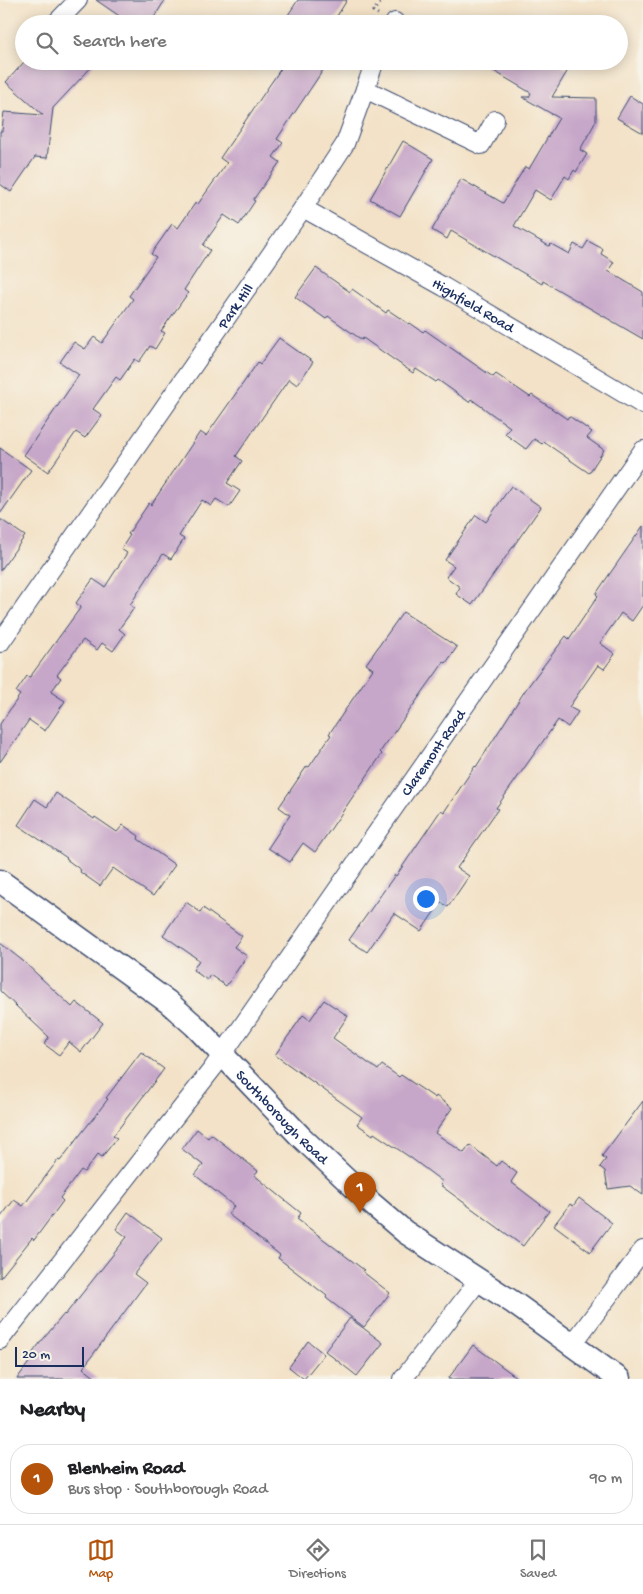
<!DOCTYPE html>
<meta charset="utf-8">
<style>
:root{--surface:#fff;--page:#f6f6f6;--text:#202124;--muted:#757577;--line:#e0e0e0;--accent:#b45309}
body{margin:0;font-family:"Gochi Hand",sans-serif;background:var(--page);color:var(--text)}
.scale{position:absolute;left:15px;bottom:12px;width:69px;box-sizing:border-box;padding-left:5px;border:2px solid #1b2f5e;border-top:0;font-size:14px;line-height:18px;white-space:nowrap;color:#1b2f5e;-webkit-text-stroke:4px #f7f3e8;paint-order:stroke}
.you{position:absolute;left:425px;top:898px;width:18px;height:18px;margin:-12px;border:4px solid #fff;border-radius:50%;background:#1a73e8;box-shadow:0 0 0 8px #1a73e833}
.badge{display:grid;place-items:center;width:32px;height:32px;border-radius:50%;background:var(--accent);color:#fff;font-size:16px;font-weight:700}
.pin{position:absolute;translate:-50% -41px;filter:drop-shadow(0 1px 2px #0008)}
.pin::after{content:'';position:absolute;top:26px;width:18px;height:15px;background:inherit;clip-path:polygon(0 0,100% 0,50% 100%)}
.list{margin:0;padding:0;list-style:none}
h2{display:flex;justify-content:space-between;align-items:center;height:65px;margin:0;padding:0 20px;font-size:21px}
h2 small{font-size:16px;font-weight:400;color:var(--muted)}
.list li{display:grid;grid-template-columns:32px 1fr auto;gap:15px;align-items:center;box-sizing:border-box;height:70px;margin:0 10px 10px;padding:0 10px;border:1px solid var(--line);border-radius:20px}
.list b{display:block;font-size:19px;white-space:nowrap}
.list p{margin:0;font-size:16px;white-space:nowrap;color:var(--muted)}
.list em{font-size:16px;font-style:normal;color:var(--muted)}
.icon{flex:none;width:28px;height:28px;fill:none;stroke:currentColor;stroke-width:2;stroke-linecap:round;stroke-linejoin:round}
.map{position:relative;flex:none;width:643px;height:1379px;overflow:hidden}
.search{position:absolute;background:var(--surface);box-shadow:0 2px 12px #0003;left:15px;right:15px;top:15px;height:55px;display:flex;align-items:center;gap:12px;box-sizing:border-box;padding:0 18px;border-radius:28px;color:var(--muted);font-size:19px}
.sheet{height:145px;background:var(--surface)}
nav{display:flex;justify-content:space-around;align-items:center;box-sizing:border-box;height:70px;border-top:1px solid var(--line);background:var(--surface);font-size:14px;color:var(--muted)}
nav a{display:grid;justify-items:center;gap:2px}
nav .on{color:var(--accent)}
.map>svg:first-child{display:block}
.building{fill:#c7a7c9}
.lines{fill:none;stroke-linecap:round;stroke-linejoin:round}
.minor-casing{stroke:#3b4a6e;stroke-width:20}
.tertiary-casing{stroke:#3b4a6e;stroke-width:25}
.path{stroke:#3b4a6e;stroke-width:3;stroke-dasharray:1 4;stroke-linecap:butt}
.minor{stroke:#fff;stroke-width:18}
.tertiary{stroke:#fff;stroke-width:22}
.labels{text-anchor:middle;stroke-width:5;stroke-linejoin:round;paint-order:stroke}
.street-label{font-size:15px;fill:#1b2f5e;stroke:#f7f3e8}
</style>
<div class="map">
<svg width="643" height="1379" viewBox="0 0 643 1379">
<rect width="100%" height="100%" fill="#f7f3e8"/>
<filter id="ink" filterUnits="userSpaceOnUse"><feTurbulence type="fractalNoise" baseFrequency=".02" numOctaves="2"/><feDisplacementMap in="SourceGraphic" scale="10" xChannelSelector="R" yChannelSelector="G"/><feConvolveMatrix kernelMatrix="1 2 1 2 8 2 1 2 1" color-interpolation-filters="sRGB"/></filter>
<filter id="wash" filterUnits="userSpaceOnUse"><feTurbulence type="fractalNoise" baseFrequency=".0096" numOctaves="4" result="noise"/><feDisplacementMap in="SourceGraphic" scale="20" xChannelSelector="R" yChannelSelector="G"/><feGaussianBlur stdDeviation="1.12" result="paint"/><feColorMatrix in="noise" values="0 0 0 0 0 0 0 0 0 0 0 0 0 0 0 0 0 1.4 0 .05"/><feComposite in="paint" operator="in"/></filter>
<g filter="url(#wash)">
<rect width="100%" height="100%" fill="#f3e2c7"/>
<g id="blocks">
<path class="building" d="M96,0H165L150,24H131Z
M298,0H347L332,24H282Z
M25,61H97L53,108L47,158L35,157L11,192L0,184V131H2L4,112L43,115L6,82Z
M286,61H309L323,70L277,139L283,143L273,157L280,162L253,200L255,201L239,225L224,215L203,245L210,250L184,290L188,293L161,331L165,333L155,349L150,346L139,362L135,359L120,380L116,377L93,409L102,415L85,438L76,432L48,472L24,455L79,375L60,362L74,342L85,349L94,337L102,343L133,299L129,296L156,257L151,254L172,224L178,228L196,202L198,204L227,163L220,158Z
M477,61H553L568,70L552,97L596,98V121L580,150L587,154L576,172L574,170L569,179L565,176L551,200L535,190L514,226L549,246L551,244L569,254L574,244L583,249L588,241L603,249L601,254L614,262L608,271L643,292V339L543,281L542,284L451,231L447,239L432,230L461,179L503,203L525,167L529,169L559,118L522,97H529L531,93Z
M630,96L643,104V133L617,118Z
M403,141L433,159L400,216L370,199Z
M316,268L350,292L352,289L386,313L388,310L409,324L410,323L423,332L425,330L493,377L496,374L530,397L532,395L567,419L569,416L592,432L587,438L604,450L589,473L544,442L542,444L534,439L526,449L505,434L510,427L471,399L469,402L438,380L436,382L416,369L413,373L363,338L362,340L328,316L326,319L295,297Z
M279,338L313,362L297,385L289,379L236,456L242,461L227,483L240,491L229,507L216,499L211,506L202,500L179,536L184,539L171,559L163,554L130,605L134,608L119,629L125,634L113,651L102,643L97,650L83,640L57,675L61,678L51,692L65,701L45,731L29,720L0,762V724L20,695L16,692L27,676L30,677L81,607L76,603L93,579L105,587L127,553L121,549L130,535L128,534L149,503L151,505L200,432L206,436L258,362L260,364Z
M0,448L31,470L0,514Z
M511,486L541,507L472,605L456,594L460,587L446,577L454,566L445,560L476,515L486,522Z
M0,519L25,536L0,571Z
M643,526V605L632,621L621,613L600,643L615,654L604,669L598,665L569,707L578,712L568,727L558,720L496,808L498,809L457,868L469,876L448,907L441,902L421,931L394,913L367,952L349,940L395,875L396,876L441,810L444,812L475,766L476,767L526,689L566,636L569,639L598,596L596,594L602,585Z
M403,612L457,647L446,663L444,662L380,752L382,754L315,852L303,843L290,862L268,848L290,815L279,807L307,766L309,767L331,735L329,734L373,669L366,664Z
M56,793L94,819L95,817L117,832L123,825L139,836L138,839L175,865L153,896L113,868L100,886L80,872L81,870L66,859L67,858L18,825L35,799L47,807Z
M186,902L200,912L203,908L242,936L234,947L247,956L226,986L210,975L207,980L193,970L199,960L163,935Z
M0,943L23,961L72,1007L76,1002L103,1023L81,1052L69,1042L59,1055L44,1044L49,1037L0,991Z
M324,1000L348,1016L333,1038L378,1070L382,1065L399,1077L401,1075L435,1098L436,1096L452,1108L435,1133L464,1153L470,1145L497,1166L501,1161L517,1173L511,1182L549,1211L523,1246L440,1185L443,1182L411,1158L374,1133L373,1135L357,1124L362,1117L275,1055L303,1015L310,1020Z
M141,1052L164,1069L113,1136L117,1138L102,1157L98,1154L84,1172L81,1170L60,1198L63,1201L34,1240L32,1238L0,1278V1218L14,1200L23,1206L58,1160L60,1161L108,1099L106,1098Z
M643,1101V1195L630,1186L608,1189L605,1171L600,1167L606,1159L602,1156Z
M197,1129L208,1138L211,1134L258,1171L254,1175L301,1213L297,1219L364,1270L363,1272L390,1293L364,1327L326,1298L327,1296L278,1258L280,1255L228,1214L234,1206L195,1175L203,1165L182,1149Z
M579,1198L612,1223L590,1252L554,1225L570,1204L573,1206Z
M128,1212L162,1238L134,1274L146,1283L83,1368L97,1379H17L33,1357L31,1355L40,1343L64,1314L65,1315L127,1237L116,1229Z
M350,1318L383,1343L357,1376L325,1351Z
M308,1341L324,1354L304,1379L289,1367Z
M473,1345L519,1379H448Z"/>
</g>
</g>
<g filter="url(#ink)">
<use href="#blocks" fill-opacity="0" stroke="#3b4a6e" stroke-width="1"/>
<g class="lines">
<g class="minor-casing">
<g id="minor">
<path d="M55,24L78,0"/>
<path d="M394,24L395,22"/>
<path d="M365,89L375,61"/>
<path id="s1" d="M303,208L444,287L643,405"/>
<path id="s2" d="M0,643L303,208L345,144L365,89L481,145L495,120"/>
<path id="s3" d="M0,1340L213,1068L643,450"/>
<path d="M572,1345L643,1250"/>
<path d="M403,1379L479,1280"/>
</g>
</g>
<g class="tertiary-casing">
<g id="tertiary">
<path id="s4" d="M0,881L168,1002L195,1026L301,1137L371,1203L405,1232L514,1303L619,1379"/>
</g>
</g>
<path class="path" d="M378,14L373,11L383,0"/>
<use href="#minor" class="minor"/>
<use href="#tertiary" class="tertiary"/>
</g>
</g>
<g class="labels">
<g class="street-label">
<text dy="5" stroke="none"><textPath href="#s2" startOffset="411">Park Hill</textPath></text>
<text dy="5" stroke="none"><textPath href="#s1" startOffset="196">Highfield Road</textPath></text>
<text dy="5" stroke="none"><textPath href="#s3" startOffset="730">Claremont Road</textPath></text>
<text dy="5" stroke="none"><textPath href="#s4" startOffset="369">Southborough Road</textPath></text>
</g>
</g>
</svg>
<div class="scale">20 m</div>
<div class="you"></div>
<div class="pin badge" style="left:360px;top:1213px">1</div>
<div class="search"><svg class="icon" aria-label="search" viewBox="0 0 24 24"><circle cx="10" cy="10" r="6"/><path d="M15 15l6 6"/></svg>Search here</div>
</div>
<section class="sheet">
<h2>Nearby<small></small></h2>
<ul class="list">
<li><span class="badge">1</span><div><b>Blenheim Road</b><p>Bus stop · Southborough Road</p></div><em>90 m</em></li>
</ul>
</section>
<nav>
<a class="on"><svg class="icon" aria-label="map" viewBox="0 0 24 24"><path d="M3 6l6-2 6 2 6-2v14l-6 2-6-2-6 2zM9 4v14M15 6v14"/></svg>Map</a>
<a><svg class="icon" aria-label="directions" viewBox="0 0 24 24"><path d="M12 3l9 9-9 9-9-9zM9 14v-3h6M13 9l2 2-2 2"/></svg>Directions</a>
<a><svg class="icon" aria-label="saved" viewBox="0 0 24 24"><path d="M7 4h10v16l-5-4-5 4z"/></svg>Saved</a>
</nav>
